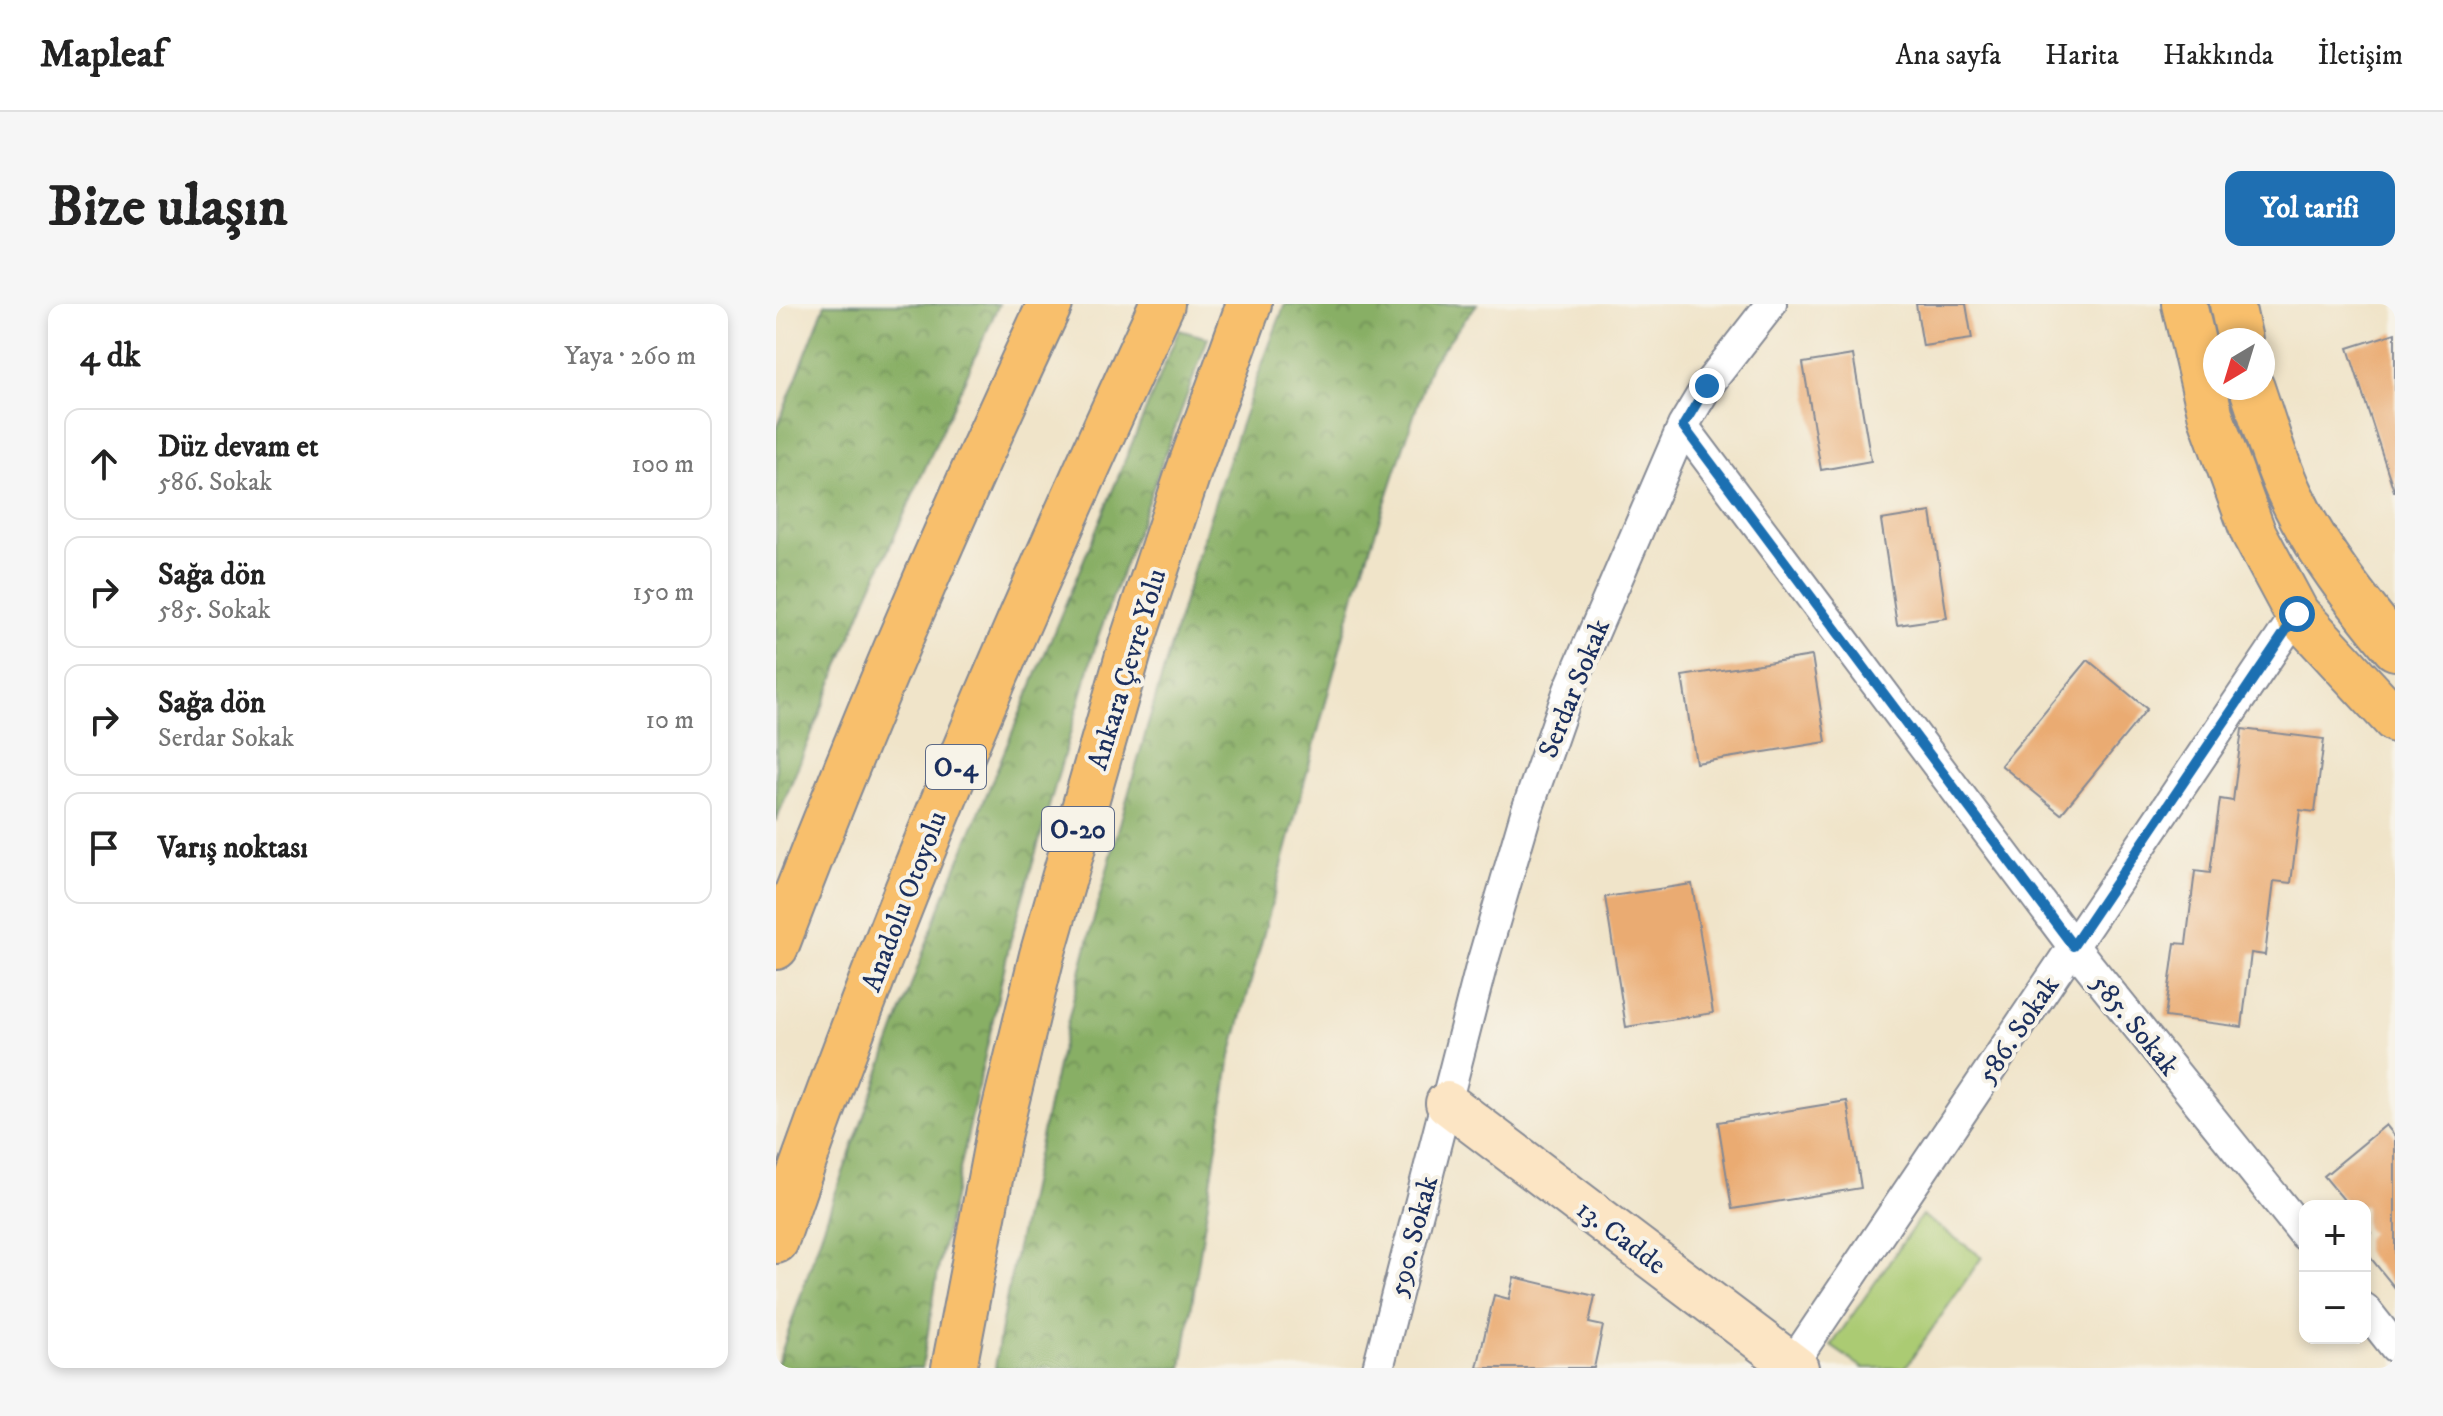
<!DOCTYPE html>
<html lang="tr">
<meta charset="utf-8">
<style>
:root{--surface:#fff;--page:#f6f6f6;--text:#222;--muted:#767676;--line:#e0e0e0;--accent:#1f6fb2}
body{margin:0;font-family:"IM FELL DW Pica",serif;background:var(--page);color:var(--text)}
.controls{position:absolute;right:24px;bottom:24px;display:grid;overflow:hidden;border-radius:16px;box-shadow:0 4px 12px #0003}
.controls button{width:72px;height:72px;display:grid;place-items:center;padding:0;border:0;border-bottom:2px solid var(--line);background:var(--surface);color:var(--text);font:40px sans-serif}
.compass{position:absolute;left:1427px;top:24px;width:72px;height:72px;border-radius:50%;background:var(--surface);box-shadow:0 4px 12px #0003;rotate:218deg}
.stop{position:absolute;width:24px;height:24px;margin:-18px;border:6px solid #1f6fb2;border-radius:50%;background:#fff}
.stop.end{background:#1f6fb2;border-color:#fff;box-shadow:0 2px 8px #0008}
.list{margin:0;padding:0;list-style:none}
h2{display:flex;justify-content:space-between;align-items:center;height:104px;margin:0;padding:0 32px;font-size:34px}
h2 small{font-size:26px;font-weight:400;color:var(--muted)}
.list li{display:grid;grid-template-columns:52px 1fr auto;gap:24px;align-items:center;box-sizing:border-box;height:112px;margin:0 16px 16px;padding:0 16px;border:2px solid var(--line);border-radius:16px}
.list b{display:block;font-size:30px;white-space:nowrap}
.list p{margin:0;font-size:26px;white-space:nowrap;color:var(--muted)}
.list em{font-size:26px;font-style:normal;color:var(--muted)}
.icon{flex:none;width:44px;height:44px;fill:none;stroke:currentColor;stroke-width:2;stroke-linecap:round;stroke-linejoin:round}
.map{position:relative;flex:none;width:1619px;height:1064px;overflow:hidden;border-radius:16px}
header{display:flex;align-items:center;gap:48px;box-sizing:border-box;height:112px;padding:0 40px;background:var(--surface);border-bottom:2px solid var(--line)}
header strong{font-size:38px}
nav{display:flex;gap:44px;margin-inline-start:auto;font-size:28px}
.intro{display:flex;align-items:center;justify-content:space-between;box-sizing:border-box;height:192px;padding:0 48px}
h1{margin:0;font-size:56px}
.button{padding:20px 36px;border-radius:16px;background:var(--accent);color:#fff;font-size:28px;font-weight:700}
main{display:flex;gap:48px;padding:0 48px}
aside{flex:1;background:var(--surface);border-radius:16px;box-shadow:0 4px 12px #0003}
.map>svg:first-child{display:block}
.forest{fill:url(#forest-crowns);stroke:#526f62;stroke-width:2}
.green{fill:#abcb73;stroke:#637d68;stroke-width:2}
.building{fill:#eaab72}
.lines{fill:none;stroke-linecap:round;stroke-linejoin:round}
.street-casing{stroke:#868a94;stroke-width:34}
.secondary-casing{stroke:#868a94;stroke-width:46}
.primary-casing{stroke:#868a94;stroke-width:48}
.highway-casing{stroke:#868a94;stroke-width:48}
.street{stroke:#fff;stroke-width:30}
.secondary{stroke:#fce5c4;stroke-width:42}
.primary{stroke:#f8bf6c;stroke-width:44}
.highway{stroke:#f8bf6c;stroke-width:44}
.route{stroke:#1f6fb2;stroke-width:10}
.labels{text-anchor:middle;stroke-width:8;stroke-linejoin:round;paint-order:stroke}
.shield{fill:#f7f3e8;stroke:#5d6a87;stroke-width:2}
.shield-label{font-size:26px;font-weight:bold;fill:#1b2f5e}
.street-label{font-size:28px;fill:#1b2f5e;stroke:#f7f3e8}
</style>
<header>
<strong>Mapleaf</strong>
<nav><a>Ana sayfa</a><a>Harita</a><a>Hakkında</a><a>İletişim</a></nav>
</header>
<div class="intro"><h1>Bize ulaşın</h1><a class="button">Yol tarifi</a></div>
<main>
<aside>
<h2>4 dk<small>Yaya · 260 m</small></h2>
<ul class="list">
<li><svg class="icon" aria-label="ahead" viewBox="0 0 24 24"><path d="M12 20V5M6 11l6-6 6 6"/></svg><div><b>Düz devam et</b><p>586. Sokak</p></div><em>100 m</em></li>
<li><svg class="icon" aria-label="right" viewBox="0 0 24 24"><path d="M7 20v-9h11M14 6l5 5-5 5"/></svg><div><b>Sağa dön</b><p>585. Sokak</p></div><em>150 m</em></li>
<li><svg class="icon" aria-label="right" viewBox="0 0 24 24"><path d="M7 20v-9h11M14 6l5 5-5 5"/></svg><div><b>Sağa dön</b><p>Serdar Sokak</p></div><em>10 m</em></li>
<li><svg class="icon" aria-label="arrive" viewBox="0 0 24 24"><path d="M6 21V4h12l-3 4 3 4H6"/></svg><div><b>Varış noktası</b></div></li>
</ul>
</aside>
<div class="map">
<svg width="1619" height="1064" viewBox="0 0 1619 1064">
<defs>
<pattern id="forest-crowns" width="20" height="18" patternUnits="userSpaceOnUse" patternTransform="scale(2)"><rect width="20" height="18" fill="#88af65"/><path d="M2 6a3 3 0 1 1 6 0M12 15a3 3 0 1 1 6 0" fill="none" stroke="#6e8f56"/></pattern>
</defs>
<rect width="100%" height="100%" fill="#f7f3e8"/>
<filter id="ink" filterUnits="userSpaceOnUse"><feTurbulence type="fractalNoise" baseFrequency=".0125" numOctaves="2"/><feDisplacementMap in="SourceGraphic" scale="16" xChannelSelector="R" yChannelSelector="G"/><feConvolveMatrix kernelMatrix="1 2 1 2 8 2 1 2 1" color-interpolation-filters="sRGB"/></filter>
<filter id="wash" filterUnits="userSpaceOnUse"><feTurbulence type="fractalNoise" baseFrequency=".006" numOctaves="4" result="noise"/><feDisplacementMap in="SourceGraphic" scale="32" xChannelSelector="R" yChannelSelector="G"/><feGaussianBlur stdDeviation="1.8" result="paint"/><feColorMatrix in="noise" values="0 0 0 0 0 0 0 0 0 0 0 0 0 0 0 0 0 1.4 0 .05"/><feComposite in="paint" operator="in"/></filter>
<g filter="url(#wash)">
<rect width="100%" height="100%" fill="#f0e4c9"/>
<path class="forest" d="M49,0H223L91,293L0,517V126Z
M509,0H701L655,60L578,293L455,752L406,1064H219C226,1008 239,953 251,898C276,778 305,659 338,541C389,359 440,176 509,0Z
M403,26L432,34L322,333L234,638L163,961L146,1064H0L58,893L163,605Z"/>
<path class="green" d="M1146,911L1206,953L1129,1064H1087L1055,1042Z"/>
<g id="blocks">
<path class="building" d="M1140,0H1190L1196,35L1147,42Z
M1619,29V187H1618L1572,44Z
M1077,51L1095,157L1045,166L1027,59Z
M1155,208L1171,314L1121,321L1105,216Z
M1036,352L1050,438L920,459L906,372Z
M1312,356L1371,405L1285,510L1225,461Z
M1466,425L1548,435L1539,508L1524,506L1515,579L1498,577L1489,651L1475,649L1466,723L1389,713L1399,639L1410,640L1419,567L1434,569L1444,495L1457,497Z
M916,580L937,709L850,723L829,593Z
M1071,797L1085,884L956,905L942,818Z
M1610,821L1619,832V984L1589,947V935L1595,929L1589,922V902H1573L1548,872Z
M738,973L819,992L813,1019L827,1022L818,1064H701L718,991L733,995Z"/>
</g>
</g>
<g filter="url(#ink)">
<use href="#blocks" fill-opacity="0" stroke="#868a94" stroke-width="2"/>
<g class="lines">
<g class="street-casing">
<path id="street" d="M907,122L1297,642L1529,931
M1589,1005L1619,1043
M1016,1060L1521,310
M602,1064L705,663L750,509L793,386L907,122L931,82L995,0"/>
</g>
<g class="secondary-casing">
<path id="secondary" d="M671,799L1021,1064"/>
</g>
<g class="primary-casing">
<path id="primary" d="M1408,0L1435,113L1477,228L1521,310L1619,416
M1456,0L1464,36
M1476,84C1488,119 1498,156 1514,190C1540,246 1580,296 1619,344"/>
</g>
<g class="highway-casing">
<path id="highway" d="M0,643C83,425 175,211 274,0
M0,937C110,617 244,307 386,0
M178,1064L223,828L266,651L355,341L411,172L473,0"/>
</g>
<use href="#street" class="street"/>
<use href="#secondary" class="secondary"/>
<use href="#primary" class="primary"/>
<use href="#highway" class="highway"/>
</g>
</g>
<g class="lines" filter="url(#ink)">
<path class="route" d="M931,82L907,122L1297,642L1521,310"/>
</g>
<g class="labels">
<g class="shield">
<rect x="150" y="441" width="60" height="44" rx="6"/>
<rect x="266" y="503" width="72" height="44" rx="6"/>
</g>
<g class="shield-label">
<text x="180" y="472">O-4</text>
<text x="302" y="534">O-20</text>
</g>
<g class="street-label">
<text transform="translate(350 365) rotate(-73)" y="10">Ankara Çevre Yolu</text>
<text transform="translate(797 384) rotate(-68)" y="10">Serdar Sokak</text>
<text transform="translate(127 597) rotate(-69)" y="10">Anadolu Otoyolu</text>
<text transform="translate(1360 720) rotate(51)" y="10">585. Sokak</text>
<text transform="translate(1241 725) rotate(-56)" y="10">586. Sokak</text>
<text transform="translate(636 932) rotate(-75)" y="10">590. Sokak</text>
<text transform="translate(846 932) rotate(37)" y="10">13. Cadde</text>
</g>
</g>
</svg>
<div class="controls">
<button>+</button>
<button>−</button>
</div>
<svg class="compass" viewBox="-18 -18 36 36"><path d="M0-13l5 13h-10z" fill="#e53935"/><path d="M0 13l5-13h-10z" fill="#767676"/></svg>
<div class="stop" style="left:1521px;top:310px"></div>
<div class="stop end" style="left:931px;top:82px"></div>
</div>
</main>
